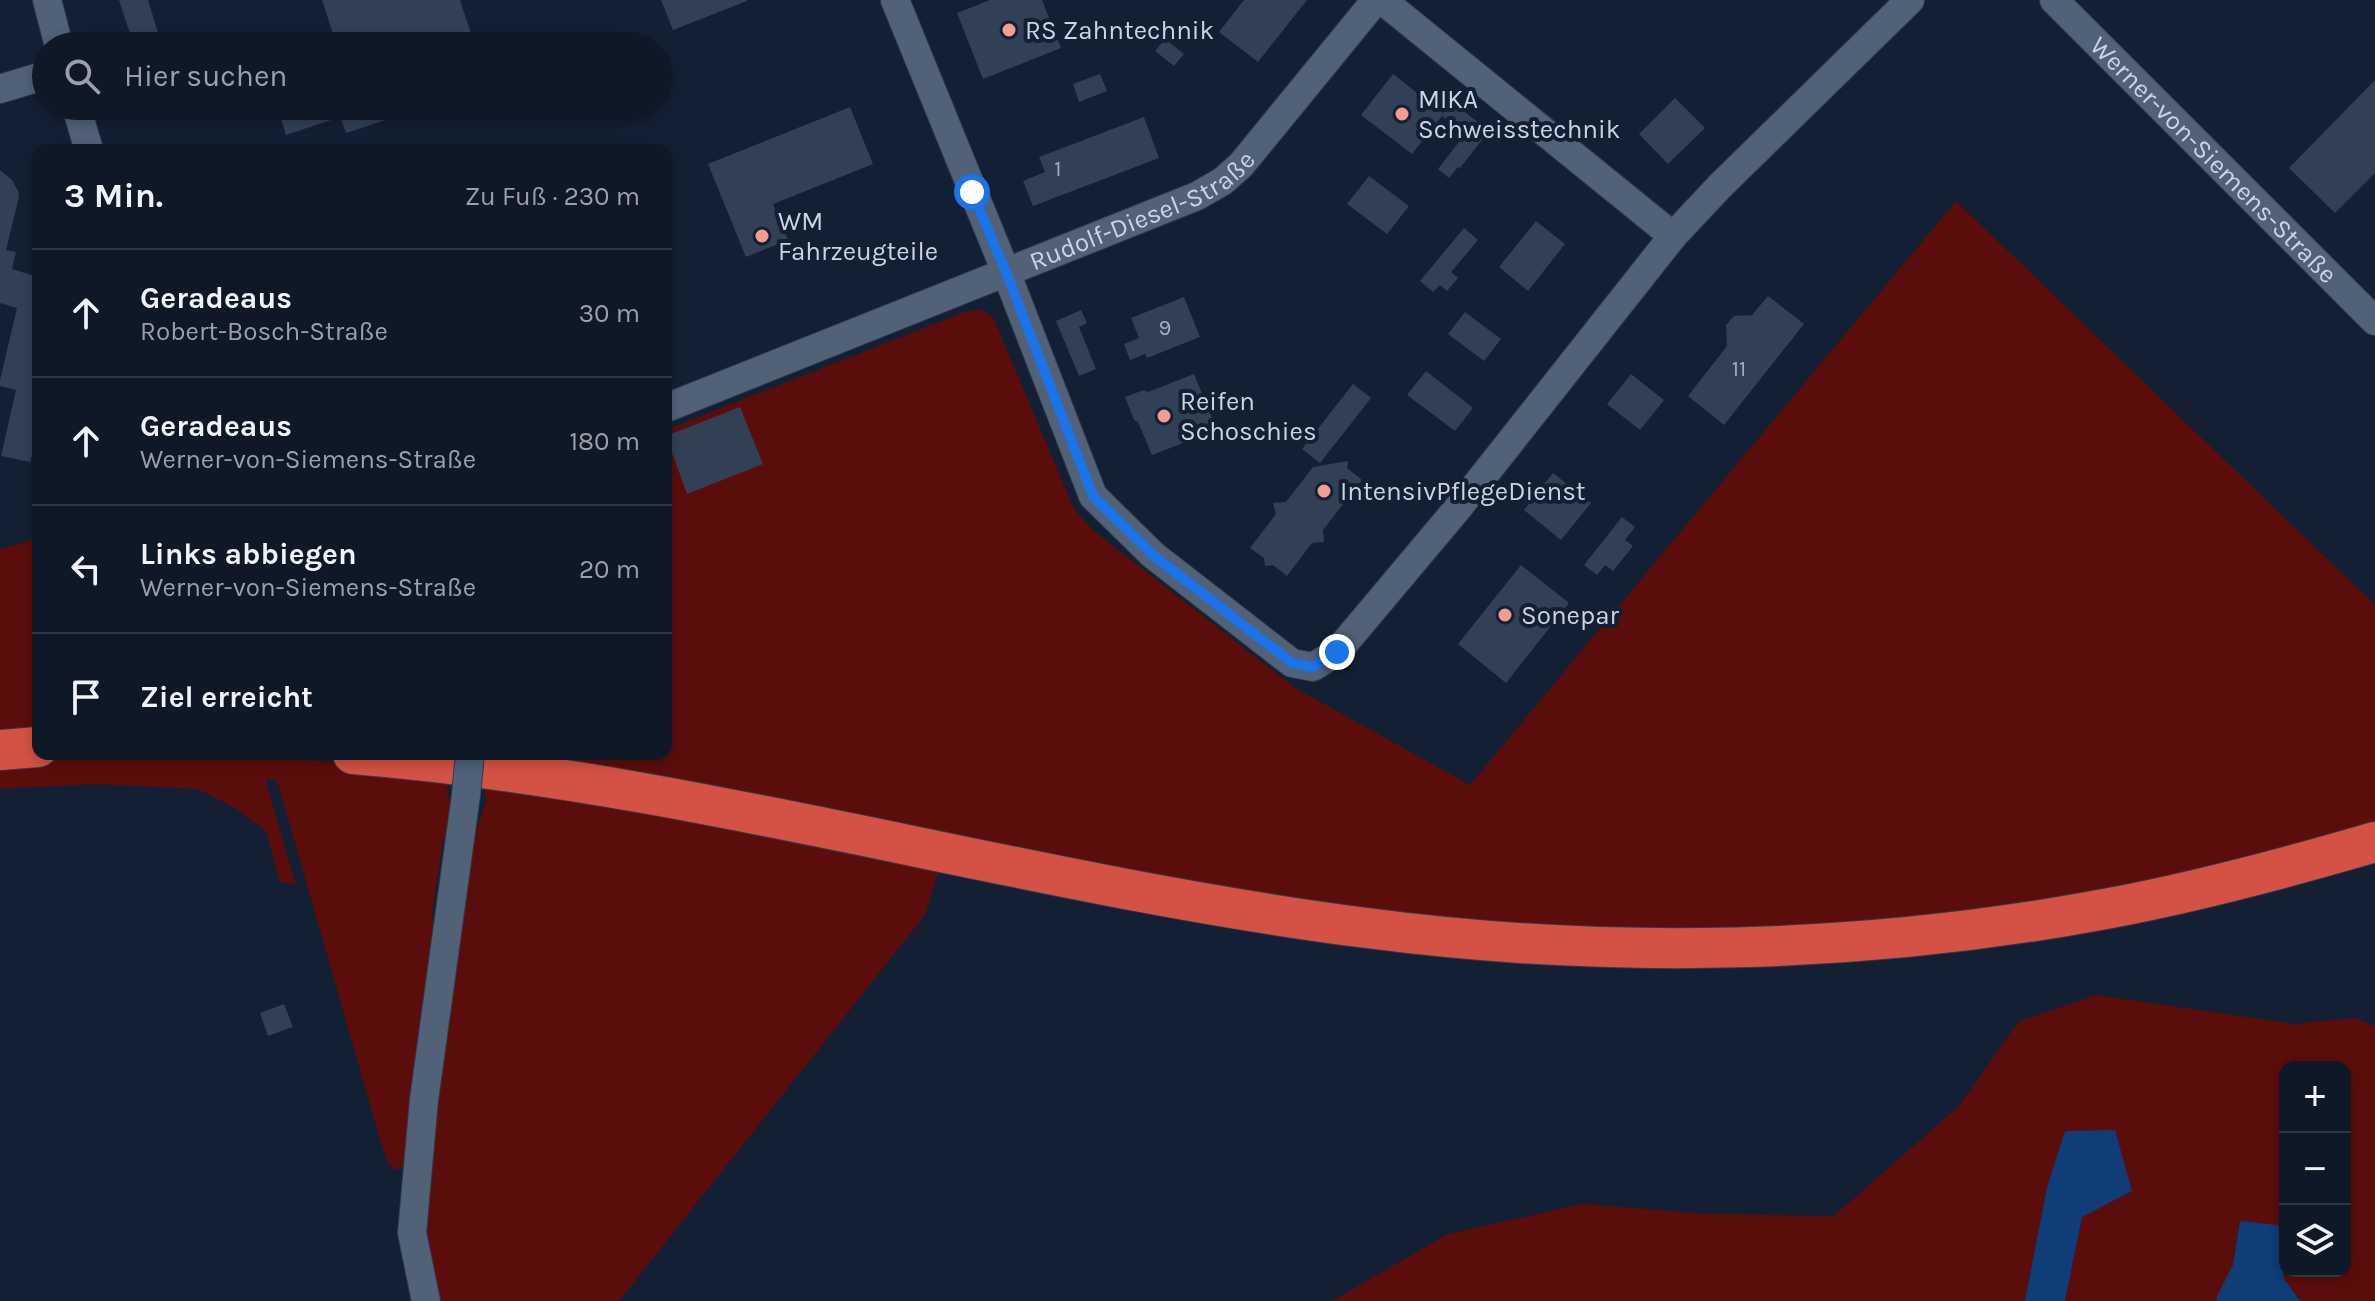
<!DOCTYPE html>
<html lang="de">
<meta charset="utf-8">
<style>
:root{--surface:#0e1826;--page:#1c2532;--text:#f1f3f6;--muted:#9ba0a7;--line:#2e3743}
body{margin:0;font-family:Karla,sans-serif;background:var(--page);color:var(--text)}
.controls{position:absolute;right:24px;bottom:24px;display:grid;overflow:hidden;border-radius:16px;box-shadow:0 4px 12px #0003}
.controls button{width:72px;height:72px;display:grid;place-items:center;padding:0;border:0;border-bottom:2px solid var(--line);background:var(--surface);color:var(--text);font:40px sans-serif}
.stop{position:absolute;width:24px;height:24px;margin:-18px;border:6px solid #1a73e8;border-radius:50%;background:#fff}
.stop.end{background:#1a73e8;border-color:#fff;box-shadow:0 2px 8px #0008}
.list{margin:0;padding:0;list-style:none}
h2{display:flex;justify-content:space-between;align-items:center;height:104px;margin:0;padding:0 32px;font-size:34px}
h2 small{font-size:26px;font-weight:400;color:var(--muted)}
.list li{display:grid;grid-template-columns:52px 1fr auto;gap:24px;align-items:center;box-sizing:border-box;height:128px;padding:0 32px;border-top:2px solid var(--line)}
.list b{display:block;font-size:30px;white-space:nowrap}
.list p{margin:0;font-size:26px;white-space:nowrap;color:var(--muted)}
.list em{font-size:26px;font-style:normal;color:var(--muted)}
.icon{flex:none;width:44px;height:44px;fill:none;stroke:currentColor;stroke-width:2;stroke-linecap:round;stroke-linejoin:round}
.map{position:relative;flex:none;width:2375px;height:1301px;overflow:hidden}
.search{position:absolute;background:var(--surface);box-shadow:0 4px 12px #0003;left:32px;top:32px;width:640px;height:88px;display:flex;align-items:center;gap:20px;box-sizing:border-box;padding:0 28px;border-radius:44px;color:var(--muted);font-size:30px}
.panel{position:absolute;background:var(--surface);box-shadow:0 4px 12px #0003;left:32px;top:144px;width:640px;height:616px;border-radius:16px}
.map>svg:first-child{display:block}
.green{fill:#5b0d0b}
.water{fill:#103c78}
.building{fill:#314055}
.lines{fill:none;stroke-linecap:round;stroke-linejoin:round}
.minor-casing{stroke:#313a4a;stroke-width:30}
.highway-casing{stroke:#313a4a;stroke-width:42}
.minor{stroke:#516178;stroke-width:28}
.highway{stroke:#d45146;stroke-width:40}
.minor-bridge-casing{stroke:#313a4a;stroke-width:30;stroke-linecap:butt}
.minor-bridge{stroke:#516178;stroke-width:28}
.route{stroke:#1a73e8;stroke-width:10}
.poi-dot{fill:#f59c91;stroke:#132033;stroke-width:3}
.labels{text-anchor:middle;stroke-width:8;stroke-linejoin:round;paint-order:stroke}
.number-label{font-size:22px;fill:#a4afbe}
.poi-label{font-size:26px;fill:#cbd4e1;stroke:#132033;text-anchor:start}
.street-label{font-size:26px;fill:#cbd4e1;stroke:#132033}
</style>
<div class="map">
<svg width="2375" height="1301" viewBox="0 0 2375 1301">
<rect width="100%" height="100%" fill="#132033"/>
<path class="green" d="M1956,201L2375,605V829L2199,877L1893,925L1601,935L1312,909L470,754H666V430L967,311L981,310L993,317L1074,509L1094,531L1295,688L1470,785Z
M38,538V736L0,738V549Z
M169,754L283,758L449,773L447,796L451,800L447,835L443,841L432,912L434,931L407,1165L400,1169H393L387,1160L380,1139L277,780L265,779L296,885L280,882L266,831L235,808L198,789L95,784L0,789V758Z
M484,778L942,860L925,915L619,1301H430L420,1232L468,854L486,802Z
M2095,995L2295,1024L2355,1018L2375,1026V1301H2300L2283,1277L2285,1264V1271H2345V1067H2285V1236L2277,1225L2240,1221L2233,1265L2217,1298V1301H2065L2082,1217L2065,1131L2047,1187L2025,1301H1332L1448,1234L1583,1204L1709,1214L1834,1216L1960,1105L2018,1022Z"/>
<path class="water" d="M2115,1130L2132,1191L2082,1217L2065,1301H2025L2047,1187L2065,1131Z
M2240,1221L2277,1225L2285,1236L2283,1277L2300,1301H2217L2216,1298L2233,1265Z"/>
<path class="building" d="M119,0H148L162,46H134Z
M322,0H460L475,46H337Z
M661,0H747V1L673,30Z
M990,0H1042L1061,48L983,79L957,13Z
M1244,0H1307L1258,62L1219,32Z
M1165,39L1184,54L1174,66L1155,51Z
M1100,74L1107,91L1079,102L1073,84Z
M1393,74L1443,113L1452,102L1489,131L1460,168L1458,167L1449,178L1438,169L1465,134L1442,116L1412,154L1361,115Z
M2375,80V173L2335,213L2289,168Z
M1675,98L1705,128L1668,164L1639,134Z
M277,106H418L419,109L346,133L340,117L286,135Z
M850,107L873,164L773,204L788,240L746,257L708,164Z
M1144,117L1159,158L1033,206L1023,181L1045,172L1039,157Z
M0,170L12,180L18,191L19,197L6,250L16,252L12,269L38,277V443L35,442L30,462L1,456L16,390L0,386V380L17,308L0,303Z
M1369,176L1409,206L1387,234L1347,204Z
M1536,221L1565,244L1528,291L1499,267Z
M1464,228L1478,240L1451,272L1458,278L1447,291L1440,285L1433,292L1420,281Z
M1768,296L1804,324L1724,425L1688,396L1727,346L1726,325L1734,316L1752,315Z
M1184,297L1200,337L1147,358L1145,354L1130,360L1124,344L1139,338L1131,318Z
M1081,310L1087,323L1079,327L1096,369L1079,376L1056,321Z
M1465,312L1501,339L1484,361L1448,334Z
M1426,371L1473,408L1455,431L1407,395Z
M1194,374L1217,430L1152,455L1138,422L1134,420L1125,397L1144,390L1148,392Z
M1631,374L1664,400L1640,430L1607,404Z
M1353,384L1371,398L1320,463L1302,449Z
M740,407L763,464L687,494L666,436Z
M1348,461L1347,468L1362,480L1323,530L1324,542L1312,543L1287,576L1273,565L1265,566L1264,558L1250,548L1276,514L1273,503L1286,502L1313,467Z
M1553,473L1591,503L1561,540L1524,510Z
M1622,517L1635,527L1625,540L1633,546L1613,571L1605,565L1597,575L1584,565Z
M1521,565L1569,603L1506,683L1458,644Z
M284,1004L293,1027L268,1036L260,1013Z"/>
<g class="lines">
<g class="minor-casing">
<g id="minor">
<path d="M47,0L59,46"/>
<path d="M895,0L1006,272L1093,496L1153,555L1292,663L1313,667L1337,652L1458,508L1673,236L1720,186L1910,0"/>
<path d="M1382,0L1673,236"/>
<path id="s1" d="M2054,0L2375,321"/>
<path d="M0,89L46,75"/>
<path d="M76,106L89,150"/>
<path id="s2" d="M666,408L1197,196L1223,181L1241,165L1376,0"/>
<path d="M426,1301L412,1233L424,1100L466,795"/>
</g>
</g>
<g class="highway-casing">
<path id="highway" d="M0,750L38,747
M353,754C696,782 1027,885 1367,928C1611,960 1864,954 2105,909C2197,892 2286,868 2375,842"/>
</g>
<use href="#minor" class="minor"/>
<use href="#highway" class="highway"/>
<g class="minor-bridge-casing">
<path id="minor-bridge" d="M466,795L470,754"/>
</g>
<use href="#minor-bridge" class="minor-bridge"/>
</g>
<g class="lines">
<path class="route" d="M972,192L1006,272L1093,496L1153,555L1292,663L1313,667L1337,652"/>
</g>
<g class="poi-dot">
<circle cx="1009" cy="30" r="8"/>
<circle cx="1402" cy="114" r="8"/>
<circle cx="762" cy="236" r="8"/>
<circle cx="1164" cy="416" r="8"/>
<circle cx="1324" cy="491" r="8"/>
<circle cx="1505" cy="615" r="8"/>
</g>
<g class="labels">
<g class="number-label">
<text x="1058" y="176">1</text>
<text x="1165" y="335">9</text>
<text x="1739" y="376">11</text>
</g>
<g class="poi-label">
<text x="1025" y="39">RS Zahntechnik</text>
<text x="1418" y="108">MIKA<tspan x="1418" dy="30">Schweisstechnik</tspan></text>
<text x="778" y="230">WM<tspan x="778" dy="30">Fahrzeugteile</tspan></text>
<text x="1180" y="410">Reifen<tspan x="1180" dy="30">Schoschies</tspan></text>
<text x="1340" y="500">IntensivPflegeDienst</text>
<text x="1521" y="624">Sonepar</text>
</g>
<g class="street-label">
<text dy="9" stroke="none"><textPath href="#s1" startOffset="226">Werner-von-Siemens-Straße</textPath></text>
<text dy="9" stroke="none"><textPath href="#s2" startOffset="516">Rudolf-Diesel-Straße</textPath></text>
</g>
</g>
</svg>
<div class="controls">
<button>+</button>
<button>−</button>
<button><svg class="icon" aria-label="layers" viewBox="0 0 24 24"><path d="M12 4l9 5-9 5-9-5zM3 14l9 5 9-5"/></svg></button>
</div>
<div class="stop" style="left:972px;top:192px"></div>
<div class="stop end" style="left:1337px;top:652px"></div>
<div class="search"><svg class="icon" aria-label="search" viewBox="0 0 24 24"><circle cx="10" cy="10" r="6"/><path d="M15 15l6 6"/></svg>Hier suchen</div>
<section class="panel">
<h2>3 Min.<small>Zu Fuß · 230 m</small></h2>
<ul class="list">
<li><svg class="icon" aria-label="ahead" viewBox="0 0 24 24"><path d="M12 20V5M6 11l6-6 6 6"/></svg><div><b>Geradeaus</b><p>Robert-Bosch-Straße</p></div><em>30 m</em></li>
<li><svg class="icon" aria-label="ahead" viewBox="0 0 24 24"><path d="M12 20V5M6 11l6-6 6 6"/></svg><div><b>Geradeaus</b><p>Werner-von-Siemens-Straße</p></div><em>180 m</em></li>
<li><svg class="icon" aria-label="left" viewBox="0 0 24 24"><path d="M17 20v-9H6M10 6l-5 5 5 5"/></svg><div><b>Links abbiegen</b><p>Werner-von-Siemens-Straße</p></div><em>20 m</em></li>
<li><svg class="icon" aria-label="arrive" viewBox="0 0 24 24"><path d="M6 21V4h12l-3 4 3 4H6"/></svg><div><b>Ziel erreicht</b></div></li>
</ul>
</section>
</div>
